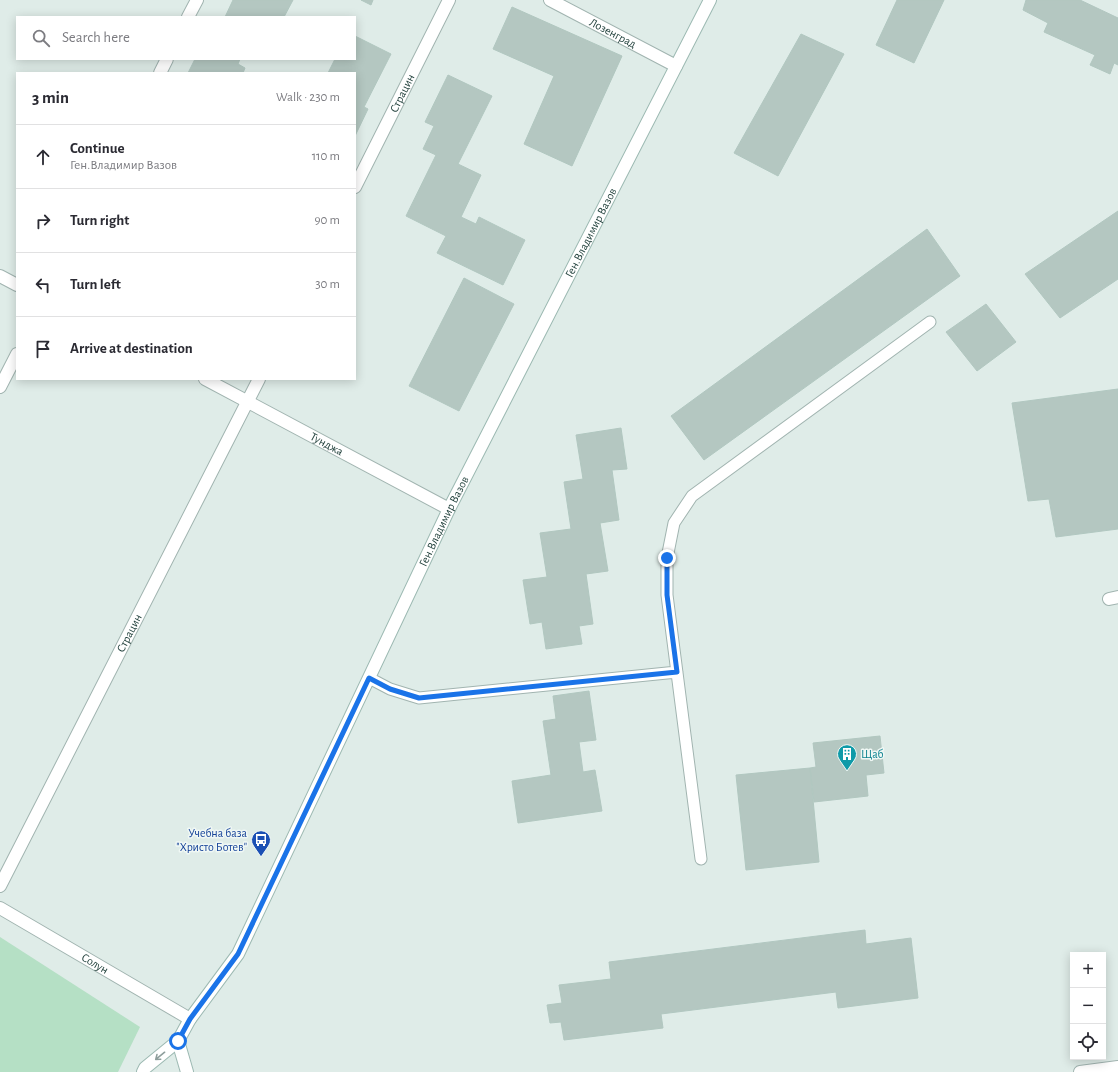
<!DOCTYPE html>
<meta charset="utf-8">
<style>
:root{--surface:#fff;--page:#f2f2f3;--text:#2b2b33;--muted:#7c7c81;--line:#e1e1e2}
body{margin:0;font-family:"Alegreya Sans",sans-serif;background:var(--page);color:var(--text)}
.controls{position:absolute;right:12px;bottom:12px;display:grid;overflow:hidden;border-radius:0px;box-shadow:0 2px 10px #0003}
.controls button{width:36px;height:36px;display:grid;place-items:center;padding:0;border:0;border-bottom:1px solid var(--line);background:var(--surface);color:var(--text);font:20px sans-serif}
.stop{position:absolute;width:12px;height:12px;margin:-9px;border:3px solid #1a73e8;border-radius:50%;background:#fff}
.stop.end{background:#1a73e8;border-color:#fff;box-shadow:0 1px 4px #0008}
.list{margin:0;padding:0;list-style:none}
h2{display:flex;justify-content:space-between;align-items:center;height:52px;margin:0;padding:0 16px;font-size:17px}
h2 small{font-size:13px;font-weight:400;color:var(--muted)}
.list li{display:grid;grid-template-columns:26px 1fr auto;gap:12px;align-items:center;box-sizing:border-box;height:64px;padding:0 16px;border-top:1px solid var(--line)}
.list b{display:block;font-size:15px;white-space:nowrap}
.list p{margin:0;font-size:13px;white-space:nowrap;color:var(--muted)}
.list em{font-size:13px;font-style:normal;color:var(--muted)}
.icon{flex:none;width:22px;height:22px;fill:none;stroke:currentColor;stroke-width:2;stroke-linecap:round;stroke-linejoin:round}
.map{position:relative;flex:none;width:1118px;height:1072px;overflow:hidden}
.search{position:absolute;background:var(--surface);box-shadow:0 2px 10px #0003;left:16px;top:16px;width:340px;height:44px;display:flex;align-items:center;gap:10px;box-sizing:border-box;padding:0 14px;border-radius:0px;color:var(--muted);font-size:15px}
.panel{position:absolute;background:var(--surface);box-shadow:0 2px 10px #0003;left:16px;top:72px;width:340px;height:308px;border-radius:0px}
.map>svg:first-child{display:block}
.green{fill:#b5e0c5}
.building{fill:#b4c7c1;stroke:#b1c7c0}
.lines{fill:none;stroke-linecap:round;stroke-linejoin:round}
.lane-casing{stroke:#a1b4b0;stroke-width:13}
.street-casing{stroke:#a1b4b0;stroke-width:14}
.secondary-casing{stroke:#9cb9b2;stroke-width:14}
.lane{stroke:#fff;stroke-width:11}
.street{stroke:#fff;stroke-width:12}
.secondary{stroke:#fff;stroke-width:12}
.oneway{stroke:#8e9e9c}
.route{stroke:#1a73e8;stroke-width:5}
.labels{text-anchor:middle;stroke-width:3;stroke-linejoin:round;paint-order:stroke}
.street-label{font-size:12px;fill:#1e3e39;stroke:#f0f8f5}
.culture-label{font-size:12px;fill:#0d838f;stroke:#f0f8f5;text-anchor:start}
.transit-label{font-size:12px;fill:#164399;stroke:#f0f8f5;text-anchor:end}
</style>
<div class="map">
<svg width="1118" height="1072" viewBox="0 0 1118 1072">
<rect width="100%" height="100%" fill="#dfece8"/>
<path class="green" d="M0,937L140,1027L118,1072H0Z"/>
<path class="building" d="M233,0H293L284,17H225Z
M361,0H373L371,5Z
M897,0H944L914,63L876,45Z
M1026,0H1080L1118,18V65L1114,63L1110,74L1090,65L1095,55L1044,32L1048,23L1023,10Z
M512,7L622,56L572,166L524,144L554,76L493,49Z
M801,34L844,54L778,176L734,153Z
M355,36L391,54L364,107L368,109L355,136V73H328L335,59H355Z
M195,59H240L238,64L245,68L243,73H188Z
M448,75L492,96L458,164L481,175L461,217L476,224L479,217L525,240L503,285L437,253L446,236L406,216L436,155L423,149L434,126L425,122Z
M1118,211V279L1060,318L1025,274Z
M927,229L960,276L704,460L671,416Z
M464,278L514,304L459,411L409,386Z
M986,304L1016,342L977,371L946,332Z
M1118,389V529L1056,537L1049,499L1028,501L1012,403Z
M621,428L627,469L612,470L619,520L600,523L608,571L586,574L593,624L579,626L582,644L546,649L542,622L530,624L523,580L547,577L540,533L571,529L564,482L583,479L576,435Z
M589,691L596,740L579,742L583,772L595,770L602,811L518,823L512,781L551,775L543,721L556,719L553,696Z
M880,736L884,773L866,775L868,796L814,802L810,768L816,767L813,743Z
M810,768L819,862L746,870L736,775Z
M865,930L866,944L911,938L918,998L838,1008L836,992L661,1014L663,1028L564,1040L561,1022L550,1023L547,1005L562,1003L559,985L611,979L609,962Z"/>
<g class="lines">
<g class="lane-casing">
<path id="lane" d="M369,678L390,689L419,698L677,672
M701,859L667,595V558L674,523L692,496L930,322"/>
</g>
<g class="street-casing">
<g id="street">
<path id="s1" d="M550,0L676,66"/>
<path d="M188,17L197,0"/>
<path d="M160,73L167,59"/>
<path id="s2" d="M355,187L449,0"/>
<path d="M0,276L17,285"/>
<path id="s3" d="M205,379L449,509"/>
<path d="M0,387L17,354"/>
<path d="M1109,599L1118,597"/>
<path id="s4" d="M0,886L259,379"/>
<path id="s5" d="M0,908L190,1019"/>
<path d="M1080,1072L1118,1067"/>
</g>
</g>
<g class="secondary-casing">
<g id="secondary">
<path d="M178,1041L187,1072"/>
<path id="s6" d="M143,1072L145,1068L178,1041L190,1019L238,954L449,509L710,0"/>
</g>
</g>
<use href="#lane" class="lane"/>
<use href="#street" class="street"/>
<use href="#secondary" class="secondary"/>
</g>
<defs><path id="oneway-shaft" d="M-6 0H5M1.5-3L5.5 0L1.5 3" fill="none" stroke-width="1.6" stroke-linecap="round" stroke-linejoin="round"/></defs>
<use class="oneway" href="#oneway-shaft" transform="translate(160 1056) rotate(141)"/>
<g class="lines">
<path class="route" d="M178,1041L190,1019L238,954L369,678L390,689L419,698L677,672L667,595V558"/>
</g>
<defs>
<g id="building-pin" transform="scale(1)"><path d="M0 17L-7.5 6A9.5 9.5 0 1 1 7.5 6Z" fill="#0f9aa8" stroke="#f0f8f5"/><path d="M-4-6H4V6H1V3H-1V6H-4ZM-2.5-4.3h1.7v1.8h-1.7ZM.8-4.3h1.7v1.8H.8ZM-2.5-1h1.7V.8h-1.7ZM.8-1h1.7V.8H.8Z" fill="#fff"/></g>
<g id="bus-pin" transform="scale(1)"><path d="M0 17L-7.5 6A9.5 9.5 0 1 1 7.5 6Z" fill="#1a4fb4" stroke="#f0f8f5"/><path d="M-5-6H5V4H4V6H2V4H-2V6H-4V4H-5ZM-3.5-4V0h7V-4ZM-3.5 1.2v1.5H-2V1.2ZM2 1.2v1.5H3.5V1.2Z" fill="#fff"/></g>
</defs>
<g fill-rule="evenodd">
<use href="#building-pin" x="847" y="754"/>
<use href="#bus-pin" x="261" y="840"/>
</g>
<g class="labels">
<g class="street-label">
<text dy="4" stroke="none"><textPath href="#s1" startOffset="71">Лозенград</textPath></text>
<text dy="4" stroke="none"><textPath href="#s2" startOffset="105">Страцин</textPath></text>
<text dy="4" stroke="none"><textPath href="#s6" startOffset="956">Ген.Владимир Вазов</textPath></text>
<text dy="4" stroke="none"><textPath href="#s3" startOffset="138">Тунджа</textPath></text>
<text dy="4" stroke="none"><textPath href="#s6" startOffset="632">Ген.Владимир Вазов</textPath></text>
<text dy="4" stroke="none"><textPath href="#s4" startOffset="284">Страцин</textPath></text>
<text dy="4" stroke="none"><textPath href="#s5" startOffset="110">Солун</textPath></text>
</g>
<g class="culture-label">
<text x="861" y="758">Щаб</text>
</g>
<g class="transit-label">
<text x="247" y="837">Учебна база<tspan x="247" dy="14">"Христо Ботев"</tspan></text>
</g>
</g>
</svg>
<div class="controls">
<button>+</button>
<button>−</button>
<button><svg class="icon" aria-label="locate" viewBox="0 0 24 24"><circle cx="12" cy="12" r="6"/><path d="M12 2v4M12 18v4M2 12h4M18 12h4"/></svg></button>
</div>
<div class="stop" style="left:178px;top:1041px"></div>
<div class="stop end" style="left:667px;top:558px"></div>
<div class="search"><svg class="icon" aria-label="search" viewBox="0 0 24 24"><circle cx="10" cy="10" r="6"/><path d="M15 15l6 6"/></svg>Search here</div>
<section class="panel">
<h2>3 min<small>Walk · 230 m</small></h2>
<ul class="list">
<li><svg class="icon" aria-label="ahead" viewBox="0 0 24 24"><path d="M12 20V5M6 11l6-6 6 6"/></svg><div><b>Continue</b><p>Ген.Владимир Вазов</p></div><em>110 m</em></li>
<li><svg class="icon" aria-label="right" viewBox="0 0 24 24"><path d="M7 20v-9h11M14 6l5 5-5 5"/></svg><div><b>Turn right</b></div><em>90 m</em></li>
<li><svg class="icon" aria-label="left" viewBox="0 0 24 24"><path d="M17 20v-9H6M10 6l-5 5 5 5"/></svg><div><b>Turn left</b></div><em>30 m</em></li>
<li><svg class="icon" aria-label="arrive" viewBox="0 0 24 24"><path d="M6 21V4h12l-3 4 3 4H6"/></svg><div><b>Arrive at destination</b></div></li>
</ul>
</section>
</div>
